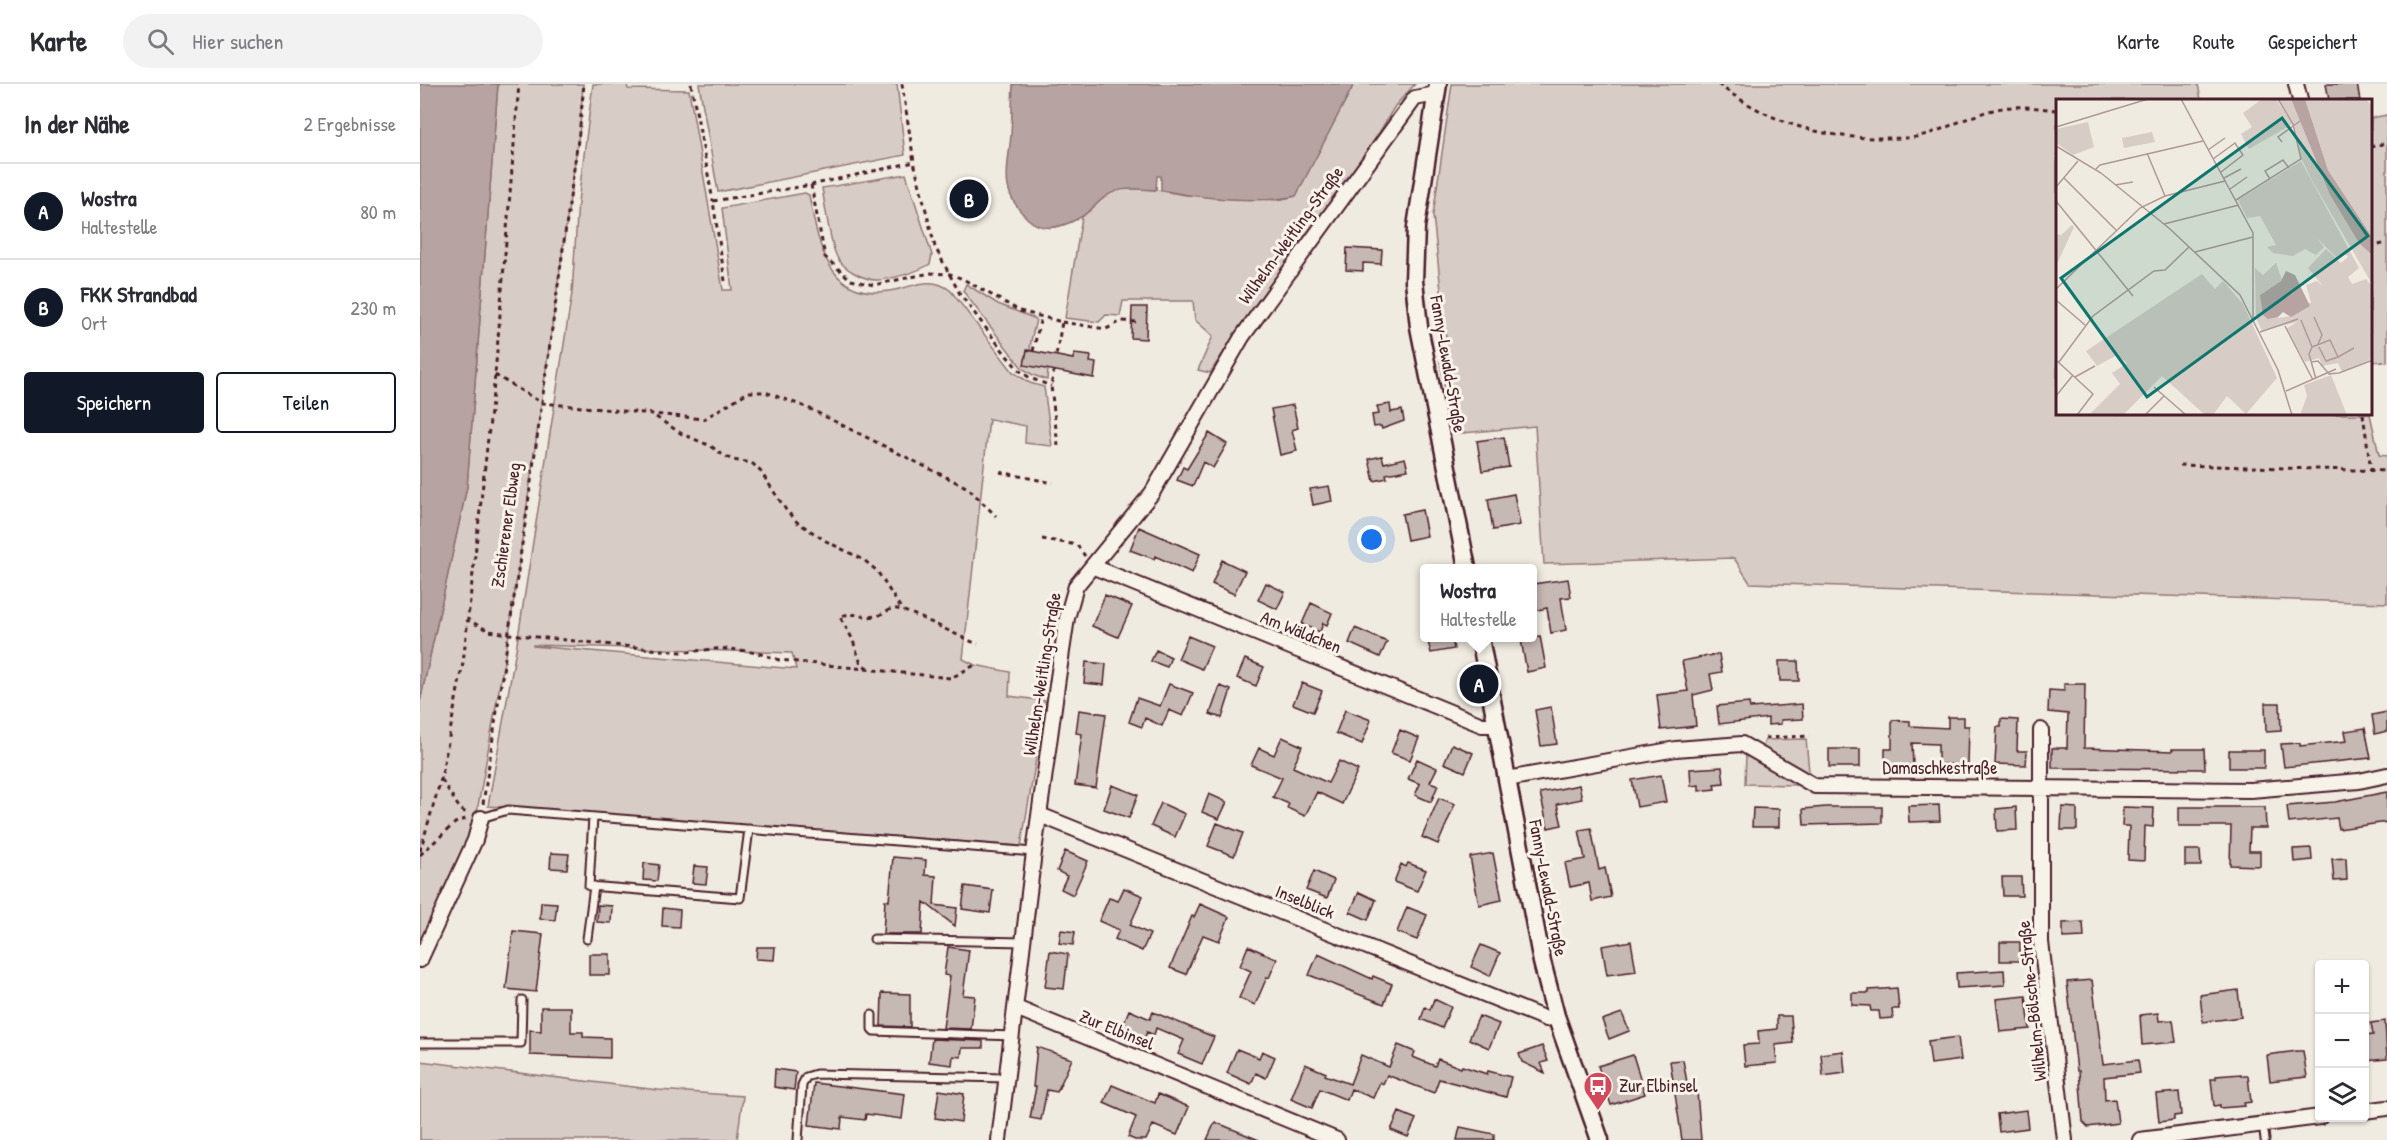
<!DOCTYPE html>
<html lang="de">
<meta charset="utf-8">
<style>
:root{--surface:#fff;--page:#f2f2f3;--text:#2b2b33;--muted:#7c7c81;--line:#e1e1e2;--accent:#111827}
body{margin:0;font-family:"Patrick Hand",sans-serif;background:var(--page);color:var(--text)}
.controls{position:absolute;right:18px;bottom:18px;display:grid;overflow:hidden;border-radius:6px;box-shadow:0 2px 4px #0004}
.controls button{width:54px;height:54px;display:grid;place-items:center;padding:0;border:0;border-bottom:2px solid var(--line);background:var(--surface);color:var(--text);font:30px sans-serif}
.you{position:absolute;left:952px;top:456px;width:21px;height:21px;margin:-15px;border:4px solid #fff;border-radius:50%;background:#1a73e8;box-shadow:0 0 0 9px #1a73e833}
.badge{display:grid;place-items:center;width:39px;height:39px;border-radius:50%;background:var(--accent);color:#fff;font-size:20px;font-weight:700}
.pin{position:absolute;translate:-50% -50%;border:3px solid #fff;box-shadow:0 2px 6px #0006}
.popup{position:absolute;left:1000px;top:480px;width:117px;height:78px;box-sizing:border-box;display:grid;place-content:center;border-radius:6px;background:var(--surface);filter:drop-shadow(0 2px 4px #0005);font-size:20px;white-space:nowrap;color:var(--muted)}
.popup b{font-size:22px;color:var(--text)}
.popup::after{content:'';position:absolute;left:50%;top:100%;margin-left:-12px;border:12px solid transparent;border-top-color:var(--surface)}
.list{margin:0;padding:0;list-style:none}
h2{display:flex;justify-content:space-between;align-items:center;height:78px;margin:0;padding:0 24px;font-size:26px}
h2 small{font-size:20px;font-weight:400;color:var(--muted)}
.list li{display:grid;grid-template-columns:39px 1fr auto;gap:18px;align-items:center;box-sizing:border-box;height:96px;padding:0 24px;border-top:2px solid var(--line)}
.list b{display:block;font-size:22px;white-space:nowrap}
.list p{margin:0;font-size:20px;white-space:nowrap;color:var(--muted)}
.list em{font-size:20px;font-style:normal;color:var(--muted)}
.actions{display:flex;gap:12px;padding:18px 24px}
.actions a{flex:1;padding:14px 0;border:2px solid var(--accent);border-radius:6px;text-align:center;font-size:21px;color:var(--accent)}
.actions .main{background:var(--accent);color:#fff}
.icon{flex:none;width:33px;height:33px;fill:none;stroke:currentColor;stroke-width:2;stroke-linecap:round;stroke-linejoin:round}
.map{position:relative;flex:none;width:1967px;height:1056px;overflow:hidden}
header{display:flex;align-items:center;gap:36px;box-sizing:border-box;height:84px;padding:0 30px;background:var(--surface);border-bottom:2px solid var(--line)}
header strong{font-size:28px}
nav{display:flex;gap:33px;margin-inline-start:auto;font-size:21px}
.search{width:420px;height:54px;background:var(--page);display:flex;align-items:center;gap:15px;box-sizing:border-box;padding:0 21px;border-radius:33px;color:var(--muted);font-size:22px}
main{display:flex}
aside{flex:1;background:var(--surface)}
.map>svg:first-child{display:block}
.green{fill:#d8cdc6;stroke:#917678;stroke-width:1.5;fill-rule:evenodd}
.water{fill:#b7a4a2;stroke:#8b6f72;stroke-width:1.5}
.building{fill:#c6b8b3;stroke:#4a1f2b;stroke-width:1.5}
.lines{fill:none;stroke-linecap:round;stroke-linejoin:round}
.service-casing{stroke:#4a1f2b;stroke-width:11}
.minor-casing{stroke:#4a1f2b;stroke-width:18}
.tertiary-casing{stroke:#4a1f2b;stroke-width:21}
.path{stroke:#4a1f2b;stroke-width:3;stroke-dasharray:4.5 4.5;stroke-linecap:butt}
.service{stroke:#f7f3e8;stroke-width:7}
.minor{stroke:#f7f3e8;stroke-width:14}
.tertiary{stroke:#f7f3e8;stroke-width:16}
.labels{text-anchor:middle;stroke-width:6;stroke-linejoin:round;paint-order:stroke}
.street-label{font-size:18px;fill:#4a1f2b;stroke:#f7f3e8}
.poi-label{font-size:18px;fill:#4a1f2b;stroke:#f7f3e8;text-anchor:start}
.inset-road{fill:none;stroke:#ae9998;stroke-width:1.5}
.view{fill:#0f766e;fill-opacity:0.15;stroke:#0f766e;stroke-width:3}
.inset-edge{fill:none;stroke:#4a1f2b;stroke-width:3}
</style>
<header>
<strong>Karte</strong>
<div class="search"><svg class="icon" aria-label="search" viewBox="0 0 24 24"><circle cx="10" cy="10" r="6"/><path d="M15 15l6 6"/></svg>Hier suchen</div>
<nav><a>Karte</a><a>Route</a><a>Gespeichert</a></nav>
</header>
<main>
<aside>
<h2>In der Nähe<small>2 Ergebnisse</small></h2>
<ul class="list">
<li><span class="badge">A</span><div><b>Wostra</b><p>Haltestelle</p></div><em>80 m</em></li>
<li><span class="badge">B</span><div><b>FKK Strandbad</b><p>Ort</p></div><em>230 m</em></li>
</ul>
<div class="actions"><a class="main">Speichern</a><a>Teilen</a></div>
</aside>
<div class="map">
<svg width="1967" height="1056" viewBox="0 0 1967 1056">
<rect width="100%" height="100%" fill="#f0ebe0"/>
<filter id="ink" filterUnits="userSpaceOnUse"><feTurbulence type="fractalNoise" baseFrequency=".0167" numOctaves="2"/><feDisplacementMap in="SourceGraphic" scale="12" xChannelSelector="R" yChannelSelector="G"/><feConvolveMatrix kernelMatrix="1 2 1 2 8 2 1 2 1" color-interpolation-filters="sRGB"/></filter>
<g filter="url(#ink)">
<path class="green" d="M78,0H163L160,42L89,550L58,722L55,756L0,873V618L47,403Z
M173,0H207L208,5L269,6L303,206H312L302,124L385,109L389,111C399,167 411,224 483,204C501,199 515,194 531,207L593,288L610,299L624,303L632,362L605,359L606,342L569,335L543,575L555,581L590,588L589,612L626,617L601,762L68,722L97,560L152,209L158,118ZM113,561L372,569L376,585L113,562Z
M279,0H477L485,71L298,108Z
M934,0H995L975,22L941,79L892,148L823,239L790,289L778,286L793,252L775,236L773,217H703L700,232L686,231L679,238L645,234L662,133L689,109L698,105L707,104L736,106L766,111L858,116L875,112Z
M1032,0H1778L1781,16H1637V330H1950L1959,371L1967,372V519L1330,499L1314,474L1124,480L1115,342L1033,350L1020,277L1027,263L1013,131Z
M1967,31V278L1950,277L1951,34Z
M486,90L512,171L510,180C500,187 470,196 457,196C444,196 423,185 417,173C410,160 405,121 402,104Z
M546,200L578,220L616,235C614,247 610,255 610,267H607L605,281L628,285L627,296L613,291L602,284L543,207Z
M1386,655L1389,688L1386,690L1342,665L1345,656Z
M1326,669L1375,697L1376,701L1325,700Z
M0,977L238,1006L323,1012L317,1056H0Z"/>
<path class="water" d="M0,0H78L47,403L0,618Z
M593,0H934L876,112C840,120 776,114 741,106V92H737L736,106C715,105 697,101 680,117C674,123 667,130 659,134C643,143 623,149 608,135C578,107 588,87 591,51C592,34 592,17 593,0Z"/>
<path class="building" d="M1906,0H1937L1940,16H1909Z
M927,164L962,166L961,180L943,179V187L926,186Z
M712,223H727L726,255L711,254Z
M607,266L653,275L654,270L671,272L670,278L676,279L674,294L604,281Z
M970,320L971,328L982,326L984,337L962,345L961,342L954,343L952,331L959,330L957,322Z
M873,321L878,344L872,346L877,367L860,371L851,325Z
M789,349L807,360L793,384L783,378L773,402L757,396L763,383L767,385Z
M1084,353L1089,383L1062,387L1057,357Z
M962,372L964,379L985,374L988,386L966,390L967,394L954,397L949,375Z
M909,402L912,417L893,421L890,405Z
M1094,410L1100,441L1073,446L1068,415Z
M1002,426L1007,452L987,456L982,430Z
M719,443L780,470L772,489L735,472L734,475L710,466Z
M802,476L825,487L814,510L792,500Z
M1148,495L1151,513L1141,514L1146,546L1131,549L1127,524L1113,527V500Z
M846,499L865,508L857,525L838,516Z
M685,511L712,522L698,553L672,542Z
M891,519L912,529L907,541L903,539L900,548L882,540Z
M935,544L967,558L960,573L929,559Z
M768,552L792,562L782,585L758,575Z
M1120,552L1126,584L1107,588L1101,556Z
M1007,554H1032L1034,565L1011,569Z
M736,566L751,573L747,583L731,577Z
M1299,570L1302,588L1290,590L1293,606L1273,611L1276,642L1241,646L1237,611L1268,607L1262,577Z
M825,575L844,583L836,602L817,594Z
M1359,577H1378L1379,597H1360Z
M666,578L686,580L684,601L664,599Z
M882,599L902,607L893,628L873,620Z
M749,600L773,609L763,632L749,626L742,642L725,634L722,643L709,638L717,614L740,622Z
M1644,600H1665L1664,664L1752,667V665H1784L1785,685L1632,684V664H1647L1648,630L1628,628L1629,606L1644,607Z
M800,602L811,606L802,634L790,630Z
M1329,619L1330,624L1382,620L1383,635L1361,636V640L1348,641V634L1299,640L1297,622Z
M1845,619H1860L1861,647L1846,648Z
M1131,623L1137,660L1121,662L1115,626Z
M659,626L686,630L676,704L655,701L662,650L656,649Z
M925,626L951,636L942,660L916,649Z
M1967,628V647L1955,650L1952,631Z
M1528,633H1544V642H1549L1548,681L1518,680V660L1492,659L1493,682H1465V665H1472V636L1490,637V642L1528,644Z
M1581,635L1598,636L1597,667H1607L1606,681L1575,680L1577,643H1581Z
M1945,644L1951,674L1864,683L1861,660L1880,659V662L1927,657L1925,647Z
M980,646L999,654L990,676L971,669Z
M862,653L882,662L873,683L908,699L919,677L938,686L922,720L897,708L885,732L867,724L869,720L853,713L862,694L831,681L839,664L854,671Z
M1032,660L1053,669L1045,688L1024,679Z
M1409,665H1440V683H1409Z
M1809,666H1844V684H1809Z
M997,675L1017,684L1010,698L1018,701L1011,718L995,711L1000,700L988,695Z
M1302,683L1304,699L1294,700L1295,705L1279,707V701L1271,702L1270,685Z
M1241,691L1246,718L1217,723L1212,696Z
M692,701L718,711L709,734L684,725Z
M1159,701L1162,715L1137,720L1142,741L1128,744L1120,709Z
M1967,708V738L1919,745L1917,734L1869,739L1867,722L1915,718Z
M789,710L807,718L799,735L782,728Z
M1019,714L1035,720L1018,760L1002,753Z
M741,719L765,730L755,753L731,742Z
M1519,721L1520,737L1489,738L1488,722Z
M1406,723H1462V739L1384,741L1383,725Z
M1596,723L1597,746L1577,747L1576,725Z
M1642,723L1657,724V746H1641Z
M1703,723L1734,724L1733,743L1725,742L1724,777L1708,776L1709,742H1702Z
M1759,723H1845L1846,744H1830L1829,767H1840V782L1810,781L1811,742H1759Z
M1333,724L1359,725V743H1332Z
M797,739L823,749L814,772L788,762Z
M1171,744L1179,786L1185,784L1191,813L1172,817L1169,799L1150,803L1145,779L1165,775L1159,746Z
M1891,764L1892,776L1874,778L1873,765Z
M1765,766H1780L1781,782H1765Z
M645,767L668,777L653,811L641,805L647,792L637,787Z
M131,769L149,770L147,785L130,784Z
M1073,769L1082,816L1059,821L1050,773Z
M473,773L506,776L505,791L516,792L514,821L537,824L535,842L504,818L502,850H463L465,816L469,817Z
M1926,774L1927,796L1914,797L1912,775Z
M224,779L239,781L237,797L223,796Z
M988,779L1006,786L997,807L974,798L981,780L986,783Z
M274,782L288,783L286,800L272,799Z
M894,787L914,796L907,814L886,806Z
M1582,793H1601L1602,812H1583Z
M545,802L573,806L570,829L542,825Z
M704,804L723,812L710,841L730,850L722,867L695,855L699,846L679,837L689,814L698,817Z
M939,808L956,816L948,836L930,828Z
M121,818L137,819L135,836L120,835Z
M780,820L809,833L799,857L783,851L766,890L750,884L772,832L774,833Z
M178,821L192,822L191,839L177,838Z
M987,823L1007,831L997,856L977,848Z
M243,824L260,826L259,843L242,842Z
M1663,838L1664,853L1643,854V839Z
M641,846L655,848L653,861L639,859Z
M93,847L123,850L116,908L86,905Z
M1211,857L1216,887L1187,891L1182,862Z
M1580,858H1600V877H1580Z
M1061,861L1080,869L1070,892L1051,883Z
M828,862L857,875L849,894L847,893L835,921L819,914L831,887L820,882Z
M337,863H355L354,876L336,875Z
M528,863L549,866L543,911L555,912L551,945L523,944L530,892L524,891Z
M630,867L648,870L644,905L625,903Z
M169,870H190V891H169Z
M898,870L952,895L953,892L972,900L964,920L889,891Z
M1584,886L1585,901L1537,904L1536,889Z
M1672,896L1683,980L1718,976L1720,989L1684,993L1685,1016L1695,1015L1698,1039L1668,1043L1663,1038L1659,987H1657L1647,898Z
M1477,904L1479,925H1472L1473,934L1460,935L1459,927H1451L1450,922L1432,921V909H1449V906Z
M1818,906L1821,933L1783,938L1780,911Z
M462,909L490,910V943L461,942Z
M1606,912L1610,945L1580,948L1576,915Z
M1014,915L1031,923L1022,944L1001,935L1005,923L1010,926Z
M121,923H151V948H163V953L190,954V974L110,971V946L121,947Z
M709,926L730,935L733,928L794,953L782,980L758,970L764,956L736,944L734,951L727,948L724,955L701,945Z
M1202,929L1209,947L1189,955L1182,936Z
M1738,929L1739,937L1753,936L1756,958L1722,961L1720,931Z
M1059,932L1079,940L1069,964L1049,955Z
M1357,932H1371L1373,959L1355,961L1357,979L1325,982L1323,961L1339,960L1338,947L1357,945Z
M1965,937L1967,975L1944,977V952L1953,951L1951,939Z
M1538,953L1541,976L1511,980L1508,957Z
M512,955L563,957V964H542L541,973L533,972L532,981L509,978Z
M978,961L995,968L993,973L1015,982L1018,975L1041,984L1042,982L1067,990L1068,987L1091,993L1086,1013L1019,995L1014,1009L967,991L963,1000L960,998L953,1014L931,1005L927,1016L900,1005L892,1024L871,1015L885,980L906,989L905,991L930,1000L941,971L969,983Z
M1122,962L1128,977L1121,979L1125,989L1102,978L1099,970Z
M617,963L652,975L637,1008L627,1006L621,1036L610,1034L616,1003H613Z
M817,965L839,974L842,967L855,973L846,994L836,989L831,1000L807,989Z
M1423,967L1425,989L1403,992L1401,970Z
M1877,967H1883L1887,993L1850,997L1847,971Z
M1213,971L1225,1010L1191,1021L1178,982Z
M1263,976L1269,1010L1277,1008L1281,1056H1262L1250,977Z
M355,985L376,988L374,1006L354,1003Z
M1821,990V992H1828L1831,1018L1824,1019L1825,1022L1800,1024V1021L1794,1022L1791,995H1796V992Z
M394,999L485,1010L482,1035L446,1030L445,1036L422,1033L421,1045L389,1041Z
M692,1001L735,1019L738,1010L769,1023L757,1051L733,1041L726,1056H715L708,1053L716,1033L684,1019Z
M519,1006L544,1010L541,1038L515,1034Z
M1759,1008L1761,1031L1754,1032V1036L1739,1038L1736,1010Z
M1606,1026L1608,1044L1579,1048L1577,1030Z
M979,1028L996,1035L988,1053L971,1046Z
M795,1038L839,1056H787Z
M1040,1043L1074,1050V1056H1037Z"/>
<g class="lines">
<g class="service-casing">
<path id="service" d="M173,733L169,802L320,814L329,745
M61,734L88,726L614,768
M167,855L174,802
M454,855L604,858
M452,931V945L454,947L593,952
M0,959H101L102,916
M1843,1040L1845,1056
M378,1056L382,1001L386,993L396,990L587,994"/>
</g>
<g class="minor-casing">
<path id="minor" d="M1876,0L1880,16
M674,483L1062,641H1077
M1621,646V858L1645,1056
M1087,695L1256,665L1322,660L1395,702L1831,706L1939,697L1967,691
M620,731L1126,935L1136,932
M0,876L55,756L61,734
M596,924L917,1056
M1944,1027L1967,1024
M579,1056L614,768L638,594L647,534L656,502L732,409L822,253L995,14L1016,10
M1720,1056L1900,1033"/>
</g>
<g class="tertiary-casing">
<path id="tertiary" d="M1018,0L996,143L994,197L999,243L1047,484
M1060,554L1122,878L1136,932L1180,1056"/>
</g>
<path class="path" d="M271,0L293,117
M482,0L494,78L515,163L540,210L587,272L599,286L610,294L631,302
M1298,0C1348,38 1401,55 1464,54C1475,54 1489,55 1500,52C1525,46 1548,32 1573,26C1594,20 1616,24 1637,26
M1950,63L1967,59
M391,101L405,173L431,196L454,201L510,189L530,190L543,195L600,227L642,238L636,272
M1950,163L1967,159
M305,197L293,117L391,101L494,78
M642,238L686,245L702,237L716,238
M613,267L621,233
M634,286L631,302L638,362
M75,291L122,319L284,335L328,308H345L386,323L548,404L576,432
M1943,330L1951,386
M236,333L262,350L291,362L304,372L313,376L332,379L341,388L366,426L377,438L406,457L444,476L457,487L482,526
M1760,381L1967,387
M580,388L633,399
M622,455L657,461L665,472
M46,535L69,547L89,550L260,568C271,568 282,566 293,565C316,564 338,568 359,576L531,594L555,581
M448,584L441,580L432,554L420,533C433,526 442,535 456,532C462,531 467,526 472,525C484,522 542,555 558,560
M1345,654L1390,652
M22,696L40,725L49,731
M63,720L107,427L160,41L164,0
M0,767L21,695L43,579L75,291L99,0
M0,771L35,739L48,734"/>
<use href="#service" class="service"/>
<use href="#minor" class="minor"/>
<use href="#tertiary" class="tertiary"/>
</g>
</g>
<defs>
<g id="bus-pin" transform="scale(1.5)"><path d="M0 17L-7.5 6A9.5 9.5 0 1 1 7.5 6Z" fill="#d1495b" stroke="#f7f3e8"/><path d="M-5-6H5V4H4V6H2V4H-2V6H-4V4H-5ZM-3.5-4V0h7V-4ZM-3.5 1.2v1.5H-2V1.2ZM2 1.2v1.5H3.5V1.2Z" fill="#fff"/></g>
</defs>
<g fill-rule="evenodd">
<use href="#bus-pin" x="1178" y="1002"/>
</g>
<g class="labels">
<g class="street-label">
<text transform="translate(871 151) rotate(-54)" y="6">Wilhelm-Weitling-Straße</text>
<text transform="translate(1028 280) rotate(80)" y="6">Fanny-Lewald-Straße</text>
<text transform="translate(86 441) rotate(-82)" y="6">Zschierener Elbweg</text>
<text transform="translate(881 548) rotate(22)" y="6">Am Wäldchen</text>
<text transform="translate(622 590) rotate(-81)" y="6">Wilhelm-Weitling-Straße</text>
<text x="1520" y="690">Damaschkestraße</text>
<text transform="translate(1128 804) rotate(79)" y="6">Fanny-Lewald-Straße</text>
<text transform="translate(885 818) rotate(22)" y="6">Inselblick</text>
<text transform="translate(1612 917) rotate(-96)" y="6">Wilhelm-Bölsche-Straße</text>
<text transform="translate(697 946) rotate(22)" y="6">Zur Elbinsel</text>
</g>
<g class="poi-label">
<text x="1199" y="1008">Zur Elbinsel</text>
</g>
</g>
<g transform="translate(1636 15)">
<rect width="316" height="316" fill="#f0ebe0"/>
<path d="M206,0H220L237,25L193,50L185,35L196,28L187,14ZM222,0H235L274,96L303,144L316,156V185L257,83L244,57L238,26ZM249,0H310L316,7V138L272,71ZM32,23L38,48L17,56L0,44V30ZM96,33L99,43L68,49L66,39ZM245,62L303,169L292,178L296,185L310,180L316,187V260L286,273L282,264L266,267L263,259L249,263L231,229L241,223L206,232L200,219L199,169L207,176L220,164L226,181L204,196L222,219L235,217L255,203L250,186L261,182L267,187L252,169L270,150L285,164L292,158L288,154L281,159L261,139L268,148L260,156L249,150L237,157L217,154L211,148L220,146L204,117L191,119L182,101ZM16,126L18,128L0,167V135L5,136ZM146,175L159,190L167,182L187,205L221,279L190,315L171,297L157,316H149L106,277L67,316H33L64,285L56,274L71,264L61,256L41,267L30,252ZM275,276L291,316H244L251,297L248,286Z" fill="#d8cdc6"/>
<path d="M235,0H249L272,71L316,138V156L303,144L274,96ZM230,172L239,176L254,207L235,218L227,213L222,218L212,220L207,216L204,196L225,182Z" fill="#b7a4a2"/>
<path class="inset-road" d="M125,0L197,134V219M0,28L92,0M226,43L222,38L244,22M0,47L45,74L114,130L184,196L222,271L236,316M152,51L169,39M91,54L109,97M157,60L179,44L187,56L165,73M40,70L44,66L147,42M8,79L60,131M168,79L185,70M214,80L209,72L227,61L233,69M59,86L77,83M0,88L22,62M174,90L191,78M180,101L245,60L237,25L222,0M0,102L77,197M108,125L183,106M139,153L197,138M0,190L84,109L109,97L169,82M0,201L29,226M258,218L266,236L262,245M245,221L256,248L253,255L260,280M229,227L257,281M204,233L242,220M256,248L274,241L282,258L270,262L263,248M282,258L298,249M0,261L37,295L21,316M3,263L37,217L98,172L109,171L133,148M255,263L262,262L273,275L283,274L317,261M19,278L39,267M98,288L130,316M230,292L280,270M0,297L17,276M89,316L108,297"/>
<path class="view" d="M226,19L312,137L91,298L5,179Z"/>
<rect width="316" height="316" class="inset-edge"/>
</g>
</svg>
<div class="controls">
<button>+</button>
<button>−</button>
<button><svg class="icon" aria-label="layers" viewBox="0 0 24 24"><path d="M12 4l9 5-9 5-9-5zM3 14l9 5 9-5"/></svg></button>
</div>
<div class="you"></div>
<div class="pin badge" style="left:1059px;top:600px">A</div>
<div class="popup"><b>Wostra</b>Haltestelle</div>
<div class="pin badge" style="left:549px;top:115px">B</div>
</div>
</main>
